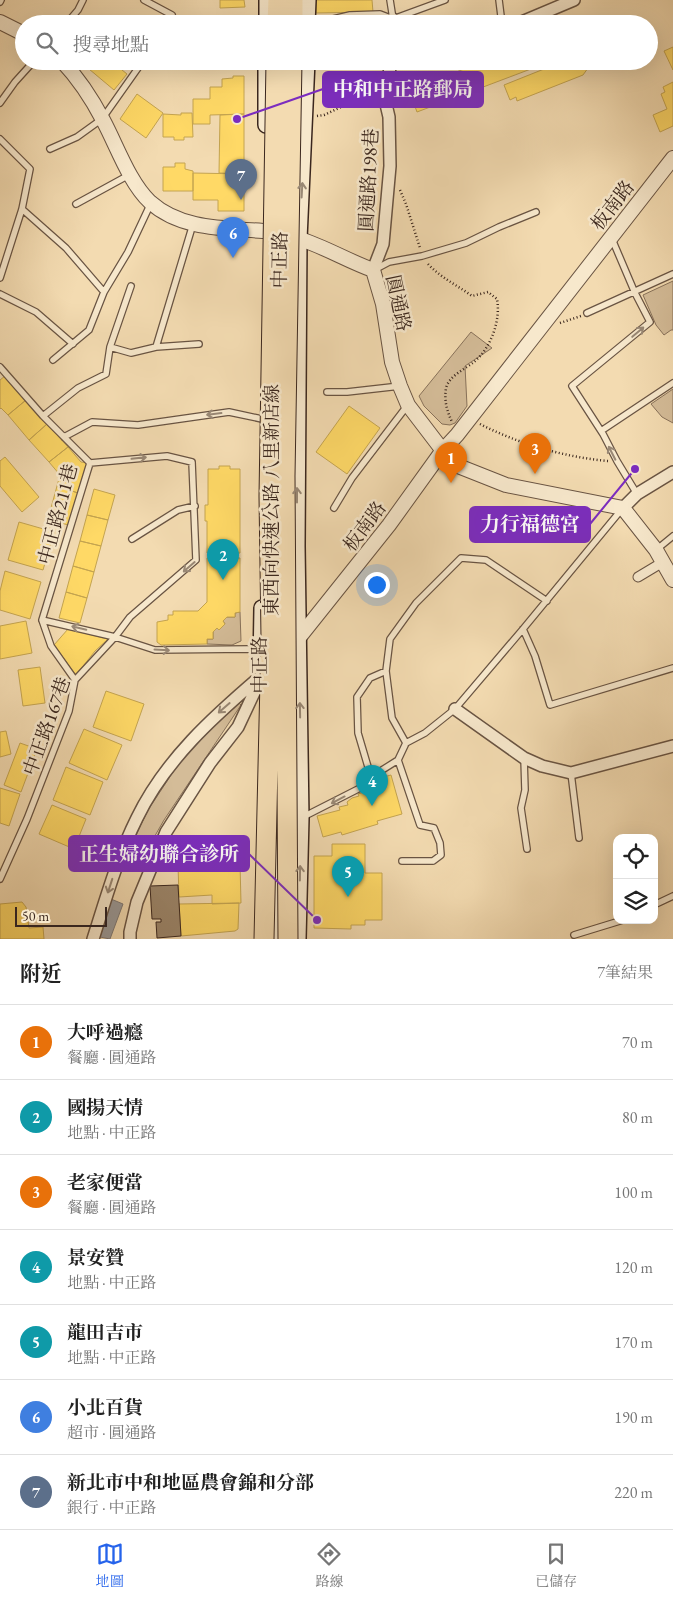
<!DOCTYPE html>
<html lang="zh-TW">
<meta charset="utf-8">
<style>
:root{--surface:#fff;--page:#f6f6f6;--text:#222;--muted:#767676;--line:#e0e0e0;--accent:#2563eb}
body{margin:0;font-family:"EB Garamond","Noto Serif TC",serif;background:var(--page);color:var(--text)}
.controls{position:absolute;right:15px;bottom:15px;display:grid;overflow:hidden;border-radius:10px;box-shadow:0 5px 20px #0002}
.controls button{width:45px;height:45px;display:grid;place-items:center;padding:0;border:0;border-bottom:1px solid var(--line);background:var(--surface);color:var(--text);font:25px sans-serif}
.scale{position:absolute;left:15px;bottom:12px;width:92px;box-sizing:border-box;padding-left:5px;border:2px solid #3b271e;border-top:0;font-size:14px;line-height:18px;white-space:nowrap;color:#3b271e;-webkit-text-stroke:4px #f7e8cc;paint-order:stroke}
.you{position:absolute;left:376px;top:584px;width:18px;height:18px;margin:-12px;border:4px solid #fff;border-radius:50%;background:#1a73e8;box-shadow:0 0 0 8px #1a73e833}
.badge{display:grid;place-items:center;width:32px;height:32px;border-radius:50%;background:var(--accent);color:#fff;font-size:16px;font-weight:700}
.pin{position:absolute;translate:-50% -41px;filter:drop-shadow(0 1px 2px #0008)}
.pin::after{content:'';position:absolute;top:26px;width:18px;height:15px;background:inherit;clip-path:polygon(0 0,100% 0,50% 100%)}
.list{margin:0;padding:0;list-style:none}
h2{display:flex;justify-content:space-between;align-items:center;height:65px;margin:0;padding:0 20px;font-size:21px}
h2 small{font-size:16px;font-weight:400;color:var(--muted)}
.list li{display:grid;grid-template-columns:32px 1fr auto;gap:15px;align-items:center;box-sizing:border-box;height:75px;padding:0 20px;border-top:1px solid var(--line)}
.list b{display:block;font-size:19px;white-space:nowrap}
.list p{margin:0;font-size:16px;white-space:nowrap;color:var(--muted)}
.list em{font-size:16px;font-style:normal;color:var(--muted)}
.icon{flex:none;width:28px;height:28px;fill:none;stroke:currentColor;stroke-width:2;stroke-linecap:round;stroke-linejoin:round}
.map{position:relative;flex:none;width:673px;height:939px;overflow:hidden}
.search{position:absolute;background:var(--surface);box-shadow:0 5px 20px #0002;left:15px;right:15px;top:15px;height:55px;display:flex;align-items:center;gap:12px;box-sizing:border-box;padding:0 18px;border-radius:28px;color:var(--muted);font-size:19px}
.sheet{height:590px;background:var(--surface)}
nav{display:flex;justify-content:space-around;align-items:center;box-sizing:border-box;height:70px;border-top:1px solid var(--line);background:var(--surface);font-size:14px;color:var(--muted)}
nav a{display:grid;justify-items:center;gap:2px}
nav .on{color:var(--accent)}
.map>svg:first-child{display:block}
.green{fill:#d4bc98;stroke:#88725b}
.homes{fill:#ffd966;stroke:#c4a450}
.industry{fill:#999;stroke:#7d7774}
.building{fill:#9b856a;stroke:#3b271e}
.lines{fill:none;stroke-linecap:round;stroke-linejoin:round}
.service-casing{stroke:#695443;stroke-width:8}
.pedestrian-casing{stroke:#695443;stroke-width:11}
.minor-casing{stroke:#695443;stroke-width:14}
.tertiary-casing{stroke:#695443;stroke-width:16}
.secondary-casing{stroke:#3b271e;stroke-width:18}
.trunk-casing{stroke:#3b271e;stroke-width:21}
.path{stroke:#3b271e;stroke-width:2.5;stroke-dasharray:1 2.5;stroke-linecap:butt}
.service{stroke:#f7e8cc;stroke-width:5.5}
.pedestrian{stroke:#f7e8cc;stroke-width:9}
.minor{stroke:#f7e8cc;stroke-width:11}
.tertiary{stroke:#f7e8cc;stroke-width:14}
.secondary{stroke:#f7e8cc;stroke-width:15}
.trunk{stroke:#f3dbb1;stroke-width:19}
.trunk-bridge-casing{stroke:#3b271e;stroke-width:21;stroke-linecap:butt}
.trunk-bridge{stroke:#f3dbb1;stroke-width:19}
.oneway{stroke:#998875}
.labels{text-anchor:middle;stroke-width:5;stroke-linejoin:round;paint-order:stroke}
.street-label{font-size:19px;fill:#3b271e;stroke:#f7e8cc}
.leader{fill:none;stroke:#7b2cbf;stroke-width:2}
.callout-dot{fill:#7b2cbf;stroke:#f7e8cc;stroke-width:2}
.callout{fill:#7b2cbf;stroke:#7b2cbf;stroke-width:2}
.callout-label{font-size:20px;text-anchor:middle;font-weight:bold;fill:#fff}
</style>
<div class="map">
<svg width="673" height="939" viewBox="0 0 673 939">
<rect width="100%" height="100%" fill="#f3dbb1"/>
<filter id="stains"><feTurbulence type="fractalNoise" baseFrequency=".004" numOctaves="4"/><feColorMatrix values="0 0 0 0 .2 0 0 0 0 .09 0 0 0 0 .02 0 0 0 .5 -.17"/></filter>
<radialGradient id="worn" r=".72"><stop offset=".6" stop-color="#630" stop-opacity="0"/><stop offset="1" stop-color="#630" stop-opacity=".3"/></radialGradient>
<path class="green" d="M673,281V330H671L664,335L656,325L643,295Z
M471,332L492,348L465,366L467,406L455,423L450,425L442,424L424,406L419,396Z
M673,389V423L662,417L651,404Z
M240,612L241,641L232,645L207,644V639H213V632L217,628L219,629L225,624L223,621L227,617H235V613Z
M238,702L241,705L164,820L148,848L144,859L127,854L148,810L181,760Z"/>
<path class="homes" d="M220,0H244L245,7L220,8Z
M316,0H372L373,12L316,13Z
M604,17L606,24H586Z
M673,47V70L664,51Z
M95,61H111L127,74L114,90L89,69Z
M485,61H552L417,112L409,90Z
M564,61H585L588,68L583,75L517,101L516,97L510,100L504,85Z
M233,76H244V114L210,115V124H193V99H210V87H222V79L233,78Z
M673,82V126L660,132L653,115L667,109L661,94L665,92L663,87Z
M137,94L163,113L146,138L120,119Z
M181,113H192L193,137H184V140H174V137H163V114L181,115Z
M244,114V174L219,173L220,115Z
M175,163H185V169L193,171V191H163V167H175Z
M193,173L244,174V211H218V200H193Z
M5,376L26,400L8,415L1,408L0,409V380Z
M26,400L47,424L29,440L8,415Z
M349,406L380,428L347,474L316,452Z
M47,424L68,447L49,462L29,440Z
M68,447L81,462L88,463L78,493L57,486L60,475L49,462Z
M5,457L39,497L22,512L0,486V461Z
M219,466H230V469H240V553H207V521H205V505H208V469H219Z
M57,486L78,493L68,525L48,519Z
M94,489L115,495L108,520L87,515Z
M87,515L108,520L101,546L80,541Z
M19,522L54,532L43,570L8,560Z
M80,541L101,546L94,572L73,566Z
M207,558H240V612L235,613V617H227L223,621L225,624L219,630L217,628L213,632V639H207V644L161,645L157,642V622L168,620V615H173V611H198L207,602Z
M73,566L94,572L87,598L66,592Z
M5,571L41,582L30,619L0,610V591Z
M66,592L87,598L80,623L59,618Z
M26,621L32,653L0,659V626Z
M68,629L108,639L95,651L76,675L54,645Z
M40,667L45,703L23,706L18,670Z
M106,691L144,704L131,741L93,727Z
M84,729L122,745L107,780L69,763Z
M6,731L11,754L0,757V732Z
M20,743L37,749L21,792L4,785Z
M66,767L103,782L90,815L53,800Z
M391,775L402,814L377,821L378,824L342,835L341,832L323,837L317,816L340,810L339,807L348,805L347,802L352,798L359,796L358,794L367,791V789L372,787L373,790L379,788L376,779Z
M0,788L20,794L9,826L0,823Z
M52,805L86,819L74,849L39,834Z
M332,844H365V873H382V920H365V925H351V929L314,928V856H332Z
M240,863L241,903L212,904V895L179,897L178,865Z
M22,902L26,907L29,928L43,927L44,939H0V904Z
M239,903L238,929L235,931L181,936L179,904Z"/>
<path class="industry" d="M111,899L123,904L110,939L100,937L102,931L100,930Z"/>
<path class="building" d="M178,885L181,936L157,938L156,922H161V919H152L150,886Z"/>
<g class="lines">
<g class="service-casing">
<path id="service" d="M144,0L172,15L167,24
M390,0L393,19
M499,0L502,24
M0,2L1,0
M308,20H329L350,15L380,14L393,19L445,0
M66,24L78,10L83,0
M0,103L15,82L34,61
M0,139L30,169L22,209L0,278
M50,149L77,137L102,119L143,61
M76,204L129,175
M22,209L66,248L104,292
M612,239L635,293L650,322L572,386L603,434L617,461L637,494
M374,270L389,262L422,256L466,243L499,227L536,212
M0,294L36,312L73,344
M587,313L673,274
M110,347L131,353L156,347L199,344
M156,347L193,224
M53,360L89,330L104,292L128,252L151,203
M0,367L43,416L90,463L42,620L51,646L75,680
M327,392H347L400,386
M43,416L78,388L106,374L110,347L131,286
M601,431L673,383
M64,437L92,422L138,425L229,412L262,419
M334,508L352,478L407,406
M132,539L178,510L195,506
M656,550L673,536
M42,620L115,637L155,650L249,649L261,651
M523,629L535,656L550,705L673,668
M406,743L392,718L386,671L390,639L416,603L461,558L486,560L547,601
M524,758L525,790L521,808L527,849
M398,760L420,825L434,828L440,843L441,855L433,861H402
M571,773L579,838
M371,777L358,733L357,697L370,678L386,671
M303,817L366,785L371,777L398,760L406,743L425,733L455,709L523,629L622,509
M0,879L27,819L69,711L75,680L115,637L130,617L196,560L192,462L167,456L90,463
M654,905L673,896
M574,935L623,920"/>
</g>
<g class="pedestrian-casing">
<path id="pedestrian" d="M638,577L663,562"/>
</g>
<g class="minor-casing">
<path id="minor" d="M393,24V19
M517,24L574,0
M373,270L383,244L390,166L389,117L385,100L391,61
M623,508L637,494L673,472
M455,709L524,758L542,766L571,773L673,746
M93,939C106,898 118,856 137,818C165,760 213,717 261,676
M130,939V932L137,902L166,832L210,763L238,727L260,680"/>
</g>
<g class="tertiary-casing">
<path id="tertiary" d="M0,22L24,34
M62,61C78,78 92,99 103,120C117,146 129,182 150,202C181,230 225,228 263,231C275,232 288,236 300,239C325,247 348,261 373,270L383,304L392,362L400,386L408,405L453,464L506,485L623,508L656,550L673,580
M294,644L389,525L443,450L457,435L673,158"/>
</g>
<g class="secondary-casing">
<path id="secondary" d="M267,24V0
M307,24L308,0
M266,125V61
M261,665L262,608
M277,939L276,833L278,793
M298,939L301,818L297,546L299,239L307,61"/>
</g>
<g class="trunk-casing">
<path id="trunk" d="M277,24L278,0
M293,24V0"/>
</g>
<path class="path" d="M317,116L324,115L362,97L374,106
M400,190L406,204L420,248
M428,264C441,278 457,285 472,296L488,292L497,299C501,320 491,348 474,362C465,369 449,376 446,388C444,401 447,411 452,422
M560,323L581,316
M480,424C519,444 564,457 608,461"/>
<use href="#service" class="service"/>
<use href="#pedestrian" class="pedestrian"/>
<use href="#minor" class="minor"/>
<use href="#tertiary" class="tertiary"/>
<use href="#secondary" class="secondary"/>
<use href="#trunk" class="trunk"/>
<g class="trunk-bridge-casing">
<path id="trunk-bridge" d="M264,939L271,637L269,496L276,61
M288,939L285,476L292,61"/>
</g>
<use href="#trunk-bridge" class="trunk-bridge"/>
</g>
<defs><path id="oneway-shaft" d="M-6 0H5M1.5-3L5.5 0L1.5 3" fill="none" stroke-width="1.6" stroke-linecap="round" stroke-linejoin="round" transform="scale(1.25)"/></defs>
<g class="oneway">
<use href="#oneway-shaft" transform="translate(302 190) rotate(-87)"/>
<use href="#oneway-shaft" transform="translate(638 332) rotate(-40)"/>
<use href="#oneway-shaft" transform="translate(214 414) rotate(173)"/>
<use href="#oneway-shaft" transform="translate(612 453) rotate(-117)"/>
<use href="#oneway-shaft" transform="translate(139 458) rotate(-6)"/>
<use href="#oneway-shaft" transform="translate(297 495) rotate(-90)"/>
<use href="#oneway-shaft" transform="translate(189 567) rotate(139)"/>
<use href="#oneway-shaft" transform="translate(79 628) rotate(-167)"/>
<use href="#oneway-shaft" transform="translate(162 650) rotate(3)"/>
<use href="#oneway-shaft" transform="translate(224 708) rotate(139)"/>
<use href="#oneway-shaft" transform="translate(300 710) rotate(-91)"/>
<use href="#oneway-shaft" transform="translate(338 800) rotate(152)"/>
<use href="#oneway-shaft" transform="translate(300 873) rotate(-89)"/>
<use href="#oneway-shaft" transform="translate(110 886) rotate(108)"/>
</g>
<g class="labels">
<g class="street-label">
<text transform="translate(368 180) rotate(-87)" y="7">圓通路198巷</text>
<text transform="translate(612 205) rotate(-52)" y="7">板南路</text>
<text transform="translate(279 260) rotate(-89)" y="7">中正路</text>
<text transform="translate(399 303) rotate(78)" y="7">圓通路</text>
<text transform="translate(271 500) rotate(-90)" y="7">東西向快速公路 八里新店線</text>
<text transform="translate(57 514) rotate(-75)" y="7">中正路211巷</text>
<text transform="translate(364 526) rotate(-53)" y="7">板南路</text>
<text transform="translate(259 665) rotate(-90)" y="7">中正路</text>
<text transform="translate(46 726) rotate(-70)" y="7">中正路167巷</text>
</g>
</g>
<path class="leader" d="M237 119L323 89M635 469L590 524M317 920L249 854"/>
<g class="callout-dot">
<circle cx="237" cy="119" r="5"/>
<circle cx="635" cy="469" r="5"/>
<circle cx="317" cy="920" r="5"/>
</g>
<g class="callout">
<rect x="323" y="72" width="160" height="35" rx="5"/>
<rect x="470" y="507" width="120" height="35" rx="5"/>
<rect x="69" y="836" width="180" height="35" rx="5"/>
</g>
<g class="callout-label">
<text x="403" y="96">中和中正路郵局</text>
<text x="530" y="531">力行福德宮</text>
<text x="159" y="861">正生婦幼聯合診所</text>
</g>
<rect width="100%" height="100%" filter="url(#stains)"/>
<rect width="100%" height="100%" fill="url(#worn)"/>
</svg>
<div class="controls">
<button><svg class="icon" aria-label="locate" viewBox="0 0 24 24"><circle cx="12" cy="12" r="6"/><path d="M12 2v4M12 18v4M2 12h4M18 12h4"/></svg></button>
<button><svg class="icon" aria-label="layers" viewBox="0 0 24 24"><path d="M12 4l9 5-9 5-9-5zM3 14l9 5 9-5"/></svg></button>
</div>
<div class="scale">50 m</div>
<div class="you"></div>
<div class="pin badge" style="left:451px;top:483px;background:#e8710a">1</div>
<div class="pin badge" style="left:223px;top:580px;background:#0f9aa8">2</div>
<div class="pin badge" style="left:535px;top:474px;background:#e8710a">3</div>
<div class="pin badge" style="left:372px;top:806px;background:#0f9aa8">4</div>
<div class="pin badge" style="left:348px;top:897px;background:#0f9aa8">5</div>
<div class="pin badge" style="left:233px;top:258px;background:#3f7fe0">6</div>
<div class="pin badge" style="left:241px;top:200px;background:#5c6f8a">7</div>
<div class="search"><svg class="icon" aria-label="search" viewBox="0 0 24 24"><circle cx="10" cy="10" r="6"/><path d="M15 15l6 6"/></svg>搜尋地點</div>
</div>
<section class="sheet">
<h2>附近<small>7筆結果</small></h2>
<ul class="list">
<li><span class="badge" style="background:#e8710a">1</span><div><b>大呼過癮</b><p>餐廳 · 圓通路</p></div><em>70 m</em></li>
<li><span class="badge" style="background:#0f9aa8">2</span><div><b>國揚天情</b><p>地點 · 中正路</p></div><em>80 m</em></li>
<li><span class="badge" style="background:#e8710a">3</span><div><b>老家便當</b><p>餐廳 · 圓通路</p></div><em>100 m</em></li>
<li><span class="badge" style="background:#0f9aa8">4</span><div><b>景安贊</b><p>地點 · 中正路</p></div><em>120 m</em></li>
<li><span class="badge" style="background:#0f9aa8">5</span><div><b>龍田吉市</b><p>地點 · 中正路</p></div><em>170 m</em></li>
<li><span class="badge" style="background:#3f7fe0">6</span><div><b>小北百貨</b><p>超市 · 圓通路</p></div><em>190 m</em></li>
<li><span class="badge" style="background:#5c6f8a">7</span><div><b>新北市中和地區農會錦和分部</b><p>銀行 · 中正路</p></div><em>220 m</em></li>
</ul>
</section>
<nav>
<a class="on"><svg class="icon" aria-label="map" viewBox="0 0 24 24"><path d="M3 6l6-2 6 2 6-2v14l-6 2-6-2-6 2zM9 4v14M15 6v14"/></svg>地圖</a>
<a><svg class="icon" aria-label="directions" viewBox="0 0 24 24"><path d="M12 3l9 9-9 9-9-9zM9 14v-3h6M13 9l2 2-2 2"/></svg>路線</a>
<a><svg class="icon" aria-label="saved" viewBox="0 0 24 24"><path d="M7 4h10v16l-5-4-5 4z"/></svg>已儲存</a>
</nav>
